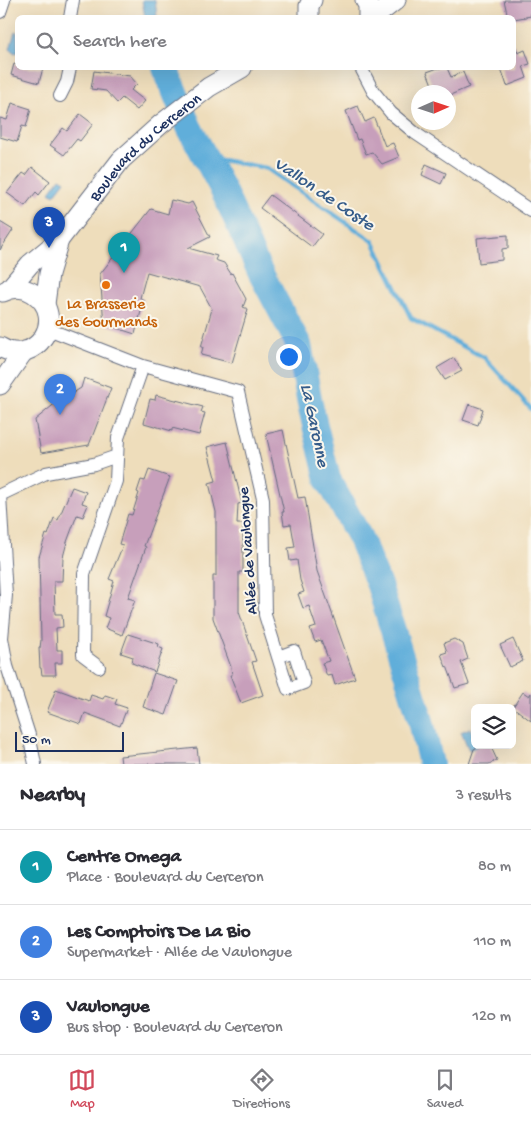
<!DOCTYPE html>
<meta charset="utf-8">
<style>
:root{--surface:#fff;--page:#f2f2f3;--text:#2b2b33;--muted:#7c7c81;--line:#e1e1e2;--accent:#d1495b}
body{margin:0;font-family:"Gochi Hand",sans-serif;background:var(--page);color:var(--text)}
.controls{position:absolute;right:15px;bottom:15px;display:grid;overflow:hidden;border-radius:8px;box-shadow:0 5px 20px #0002}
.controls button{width:45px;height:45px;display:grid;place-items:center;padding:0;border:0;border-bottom:1px solid var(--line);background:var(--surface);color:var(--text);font:25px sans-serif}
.compass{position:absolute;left:411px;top:85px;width:45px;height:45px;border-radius:50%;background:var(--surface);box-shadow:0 5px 20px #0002;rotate:87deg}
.scale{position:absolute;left:15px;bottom:12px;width:109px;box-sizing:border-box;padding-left:5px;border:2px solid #1b2f5e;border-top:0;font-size:14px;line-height:18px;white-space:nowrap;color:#1b2f5e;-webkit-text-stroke:4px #fbf7ec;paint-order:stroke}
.you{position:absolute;left:288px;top:356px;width:18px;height:18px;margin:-12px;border:4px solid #fff;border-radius:50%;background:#1a73e8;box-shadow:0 0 0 8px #1a73e833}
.badge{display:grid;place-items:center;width:32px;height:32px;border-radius:50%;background:var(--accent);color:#fff;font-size:16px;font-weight:700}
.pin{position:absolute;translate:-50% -41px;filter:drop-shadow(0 1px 2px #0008)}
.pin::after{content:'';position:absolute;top:26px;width:18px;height:15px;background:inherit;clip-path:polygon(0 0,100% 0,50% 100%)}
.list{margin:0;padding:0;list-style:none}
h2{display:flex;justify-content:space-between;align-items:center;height:65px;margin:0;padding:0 20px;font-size:21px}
h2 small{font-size:16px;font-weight:400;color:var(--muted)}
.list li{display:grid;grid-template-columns:32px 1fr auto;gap:15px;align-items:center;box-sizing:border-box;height:75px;padding:0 20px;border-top:1px solid var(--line)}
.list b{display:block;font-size:19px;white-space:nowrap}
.list p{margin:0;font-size:16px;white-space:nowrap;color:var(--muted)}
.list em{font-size:16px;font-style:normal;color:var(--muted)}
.icon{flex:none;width:28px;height:28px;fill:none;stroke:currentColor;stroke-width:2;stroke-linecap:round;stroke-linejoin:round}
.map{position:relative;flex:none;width:531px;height:764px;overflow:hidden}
.search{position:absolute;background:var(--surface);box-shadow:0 5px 20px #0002;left:15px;right:15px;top:15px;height:55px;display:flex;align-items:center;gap:12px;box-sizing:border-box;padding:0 18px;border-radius:8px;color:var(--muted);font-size:19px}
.sheet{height:290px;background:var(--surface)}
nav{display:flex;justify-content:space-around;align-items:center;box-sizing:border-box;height:70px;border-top:1px solid var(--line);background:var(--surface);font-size:14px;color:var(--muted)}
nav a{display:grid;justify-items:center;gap:2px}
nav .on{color:var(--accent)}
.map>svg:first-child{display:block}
.water{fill:#61aeda;stroke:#3e6e9c}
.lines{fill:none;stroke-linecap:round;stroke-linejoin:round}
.stream{stroke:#61aeda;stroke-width:4.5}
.river{stroke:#61aeda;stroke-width:26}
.building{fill:#c79fbb}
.street-casing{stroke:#656c7f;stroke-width:14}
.secondary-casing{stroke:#656c7f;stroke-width:21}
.street{stroke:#fff;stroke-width:12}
.secondary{stroke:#fff;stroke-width:19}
.food-dot{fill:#e8710a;stroke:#fbf7ec;stroke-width:2}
.labels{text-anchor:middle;stroke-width:4;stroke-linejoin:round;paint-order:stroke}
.street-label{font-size:16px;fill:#1b2f5e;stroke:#fbf7ec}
.food-label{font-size:16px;fill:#c56008;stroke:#fbf7ec}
.water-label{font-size:18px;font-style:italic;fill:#345b89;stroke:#fbf7ec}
</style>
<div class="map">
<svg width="531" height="764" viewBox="0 0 531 764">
<rect width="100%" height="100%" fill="#fbf7ec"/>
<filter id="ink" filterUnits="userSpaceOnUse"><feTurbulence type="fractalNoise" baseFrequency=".02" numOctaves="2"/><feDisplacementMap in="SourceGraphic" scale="10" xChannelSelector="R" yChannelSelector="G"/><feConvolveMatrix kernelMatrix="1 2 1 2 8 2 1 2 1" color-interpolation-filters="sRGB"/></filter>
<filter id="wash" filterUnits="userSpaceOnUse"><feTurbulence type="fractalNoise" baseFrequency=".0096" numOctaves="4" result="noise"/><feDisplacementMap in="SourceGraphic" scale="20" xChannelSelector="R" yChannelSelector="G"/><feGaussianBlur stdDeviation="1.12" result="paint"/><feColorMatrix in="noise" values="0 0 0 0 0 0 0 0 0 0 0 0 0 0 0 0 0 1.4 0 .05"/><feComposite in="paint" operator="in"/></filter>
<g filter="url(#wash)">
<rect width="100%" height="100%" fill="#edb"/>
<path class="water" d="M142,0H155L157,17H145Z
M15,32H17L18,52L15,53L10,49Z
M159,68H173L193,113L205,157C182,134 170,98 159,68Z
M60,178L65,181L54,195L50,192Z
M470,728L475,739V745L478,746L469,750L461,732Z"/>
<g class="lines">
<path class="stream" d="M205,157L266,168L373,241L411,318L485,358L531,409"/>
<path class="river" d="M165,68L189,127L223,190L260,272L299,345L311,409L328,479L360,538L379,585L421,721L431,764"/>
</g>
<g id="blocks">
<path class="building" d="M504,0H531V16L514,19V18H508Z
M514,45H515L518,53L525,50L530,64L523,66L527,78L507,86L501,68H514Z
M14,64L18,65V68H43L39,83L11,75Z
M438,68H447L451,77L463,72L469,87L448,96V92H435L427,72Z
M94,71L130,76L137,84L131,90L145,101L137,110L122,98L117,103L106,91L91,89Z
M12,103L31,109L26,127L22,126L17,142L0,137V118L7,120Z
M358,106L365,122L374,118L385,146L393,143L399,157L382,164L372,152L366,154L360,139L357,140L346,111Z
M80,114L93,124L80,141L77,139L64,155L50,145L63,128L67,131Z
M426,164L446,173L441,184L422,175Z
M32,167L50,181L39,195L36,192L25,206L7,193L23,173L26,175Z
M270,195L322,234L312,247L260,208Z
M171,200L188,204L192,202L210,237L188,248L217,256L215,260L224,263L231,274L232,273L246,299L243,307L248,309L232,363L201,355L203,347H201L212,309L200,287L147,272L140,298L144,300L135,334L104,324L100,274L151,209L168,214Z
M0,222L13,230L0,250Z
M508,235V248L502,249V260L479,263L477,238Z
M454,358L462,371L445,380L437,368Z
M84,378L111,388L89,445L41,453L35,420L69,392L73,393L81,388Z
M156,395L203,407L201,412L205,413L199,435L172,428V431L144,423L150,399L155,400Z
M469,404L483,409L478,425L463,420Z
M283,430L298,498L305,497L317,571L355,678L335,685L332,675L327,676L322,663L329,661L321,640L315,642L310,629L316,627L309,606L303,608L298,594L304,592L300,580L297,560L290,561L288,548L295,547L291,524L284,525L282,512H284L266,434Z
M227,442L242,503L238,504L237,524H243V572H239V612L256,661L252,662L263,695L241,703L230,675H232L231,667L213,618V576H216V512L209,483L216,481L207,447Z
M149,470L170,477L144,546L146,547L128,598L135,600L122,635L105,628L109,618L104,616L114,581L109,579L123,545L119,544L128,514L132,515L139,493L137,492L141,480L145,481Z
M72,487L86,492L82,503L88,505L83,517L77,515L67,542L63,557L62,581H54L55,614H62L63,627L56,628L57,650H62V663H55L56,675H42L41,668H40L39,648H40L41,640L39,557L46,534L48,535L54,518L58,520Z
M128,634L159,644L158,647L163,649L155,672L132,663L133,657L121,653Z
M454,639L463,644L468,659L461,662L469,684L455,688L447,666L446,667L441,654L447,652L444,643Z
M513,639L523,661L510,667L500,645Z
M154,673L178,681L166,715L143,707Z
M56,689L89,701L91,695L103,699L105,695L117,699L115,704L127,708L120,726L85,713L81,724L47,712Z
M523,692L529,696L531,693V721L513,707Z
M481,745H490L497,760L489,764H469L474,749Z
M197,748L199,764H121L120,756Z"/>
</g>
</g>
<g filter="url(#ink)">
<use href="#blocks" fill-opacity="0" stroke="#656c7f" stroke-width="1"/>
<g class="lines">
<g class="street-casing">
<path id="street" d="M0,12L4,0
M70,18L73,0
M361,68L373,91L391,113L415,133L531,211
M60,96L67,82L70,68
M48,329L143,366L238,392L263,499L265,615L288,689L304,683L294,651L278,657
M99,667L83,655L84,574L116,481L118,438L143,366
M35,764L29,735L7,666L2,638L6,595L0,495L46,473L94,464L117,456"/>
</g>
<g class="secondary-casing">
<g id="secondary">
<path d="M365,0L368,5V18"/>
<path d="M309,18V6L312,0"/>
<path d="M373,18L396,0"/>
<path id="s1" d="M9,289L30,264L59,240L121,160L161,124L209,87L242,68"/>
<path d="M45,304L49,274L59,240"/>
<path d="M0,347C36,369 69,316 33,293C24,287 13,287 3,292"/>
<path d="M0,385L24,351"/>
</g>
</g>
<use href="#street" class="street"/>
<use href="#secondary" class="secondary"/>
</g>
</g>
<circle class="food-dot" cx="106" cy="285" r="5"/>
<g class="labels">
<g class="street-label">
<text dy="6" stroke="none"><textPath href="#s1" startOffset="198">Boulevard du Cerceron</textPath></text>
<text transform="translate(246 551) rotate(-94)" y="6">Allée de Vaulongue</text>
</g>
<g class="food-label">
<text x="106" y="308">La Brasserie<tspan x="106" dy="18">des Gourmands</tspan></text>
</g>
<g class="water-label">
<text transform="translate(325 193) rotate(34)" y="6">Vallon de Coste</text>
<text transform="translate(316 425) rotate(78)" y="6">La Garonne</text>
</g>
</g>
</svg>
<div class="controls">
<button><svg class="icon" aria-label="layers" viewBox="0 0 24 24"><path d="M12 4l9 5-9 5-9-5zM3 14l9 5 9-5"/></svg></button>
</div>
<svg class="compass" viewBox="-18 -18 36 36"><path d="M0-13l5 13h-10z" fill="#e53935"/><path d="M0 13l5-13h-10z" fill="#7c7c81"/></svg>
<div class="scale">50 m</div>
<div class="you"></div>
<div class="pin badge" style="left:124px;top:273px;background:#0f9aa8">1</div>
<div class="pin badge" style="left:60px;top:415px;background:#3f7fe0">2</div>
<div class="pin badge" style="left:49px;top:248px;background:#1a4fb4">3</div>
<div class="search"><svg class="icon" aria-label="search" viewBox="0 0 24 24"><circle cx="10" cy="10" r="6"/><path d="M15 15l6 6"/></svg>Search here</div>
</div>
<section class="sheet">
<h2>Nearby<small>3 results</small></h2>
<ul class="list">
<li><span class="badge" style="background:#0f9aa8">1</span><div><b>Centre Omega</b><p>Place · Boulevard du Cerceron</p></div><em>80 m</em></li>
<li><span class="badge" style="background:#3f7fe0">2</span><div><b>Les Comptoirs De La Bio</b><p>Supermarket · Allée de Vaulongue</p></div><em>110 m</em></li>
<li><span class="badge" style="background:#1a4fb4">3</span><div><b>Vaulongue</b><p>Bus stop · Boulevard du Cerceron</p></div><em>120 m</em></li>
</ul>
</section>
<nav>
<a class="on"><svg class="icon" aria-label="map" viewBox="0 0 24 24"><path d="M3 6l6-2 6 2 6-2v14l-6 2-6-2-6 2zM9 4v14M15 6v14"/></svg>Map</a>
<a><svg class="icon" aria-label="directions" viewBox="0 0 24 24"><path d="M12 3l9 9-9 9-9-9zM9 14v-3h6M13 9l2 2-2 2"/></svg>Directions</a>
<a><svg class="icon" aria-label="saved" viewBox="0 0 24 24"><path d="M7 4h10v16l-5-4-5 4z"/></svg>Saved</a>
</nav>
